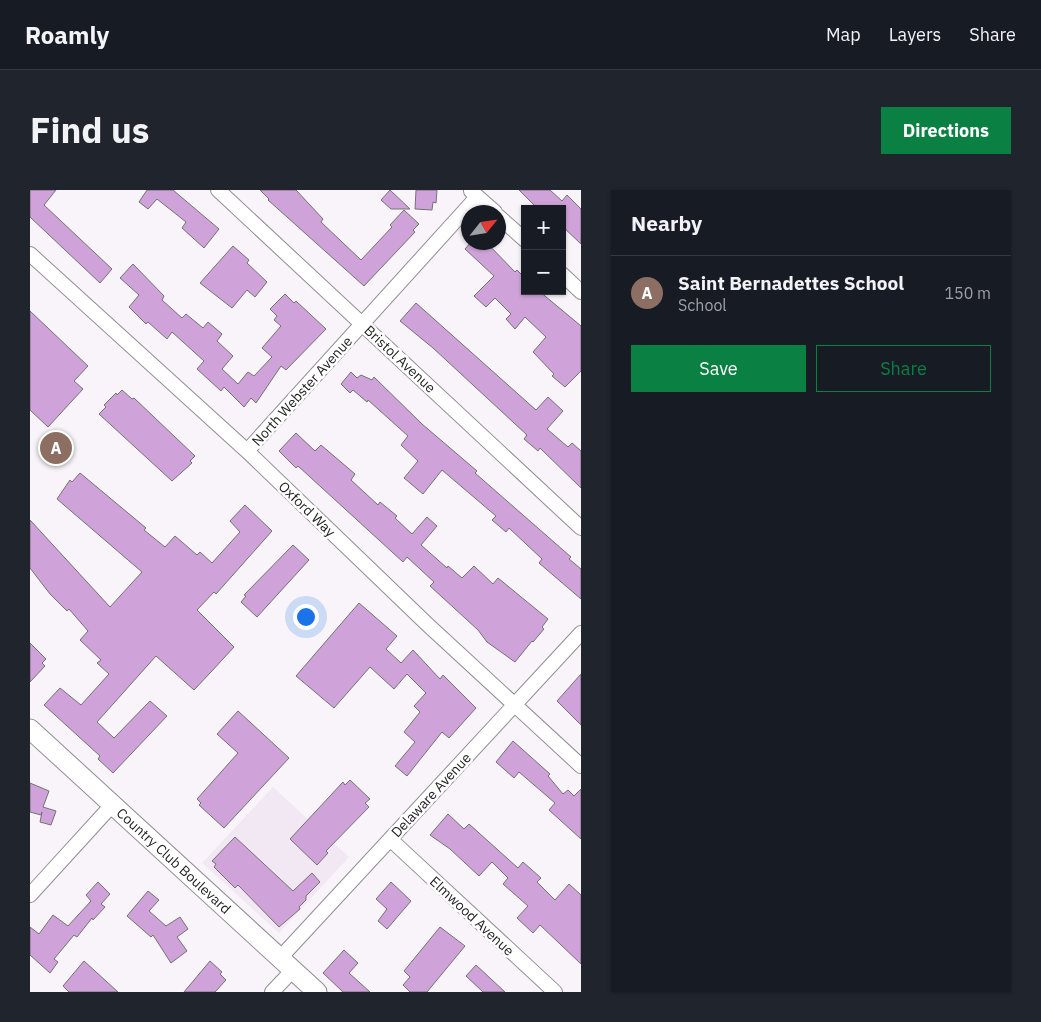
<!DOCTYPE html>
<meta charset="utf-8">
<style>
:root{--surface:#171b24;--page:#20242c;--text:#f1f3f6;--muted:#9ea1a6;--line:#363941;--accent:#0b8043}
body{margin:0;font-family:"IBM Plex Sans",sans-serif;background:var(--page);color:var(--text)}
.controls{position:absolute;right:15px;top:15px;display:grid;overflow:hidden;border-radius:0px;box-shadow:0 1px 4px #0004}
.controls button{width:45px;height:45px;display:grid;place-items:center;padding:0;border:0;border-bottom:1px solid var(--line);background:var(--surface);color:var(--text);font:25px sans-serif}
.compass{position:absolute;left:431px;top:15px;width:45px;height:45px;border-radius:50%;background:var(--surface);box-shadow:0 1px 4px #0004;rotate:60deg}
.you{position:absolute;left:275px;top:426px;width:18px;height:18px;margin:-12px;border:4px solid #fff;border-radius:50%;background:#1a73e8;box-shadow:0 0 0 8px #1a73e833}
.badge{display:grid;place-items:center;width:32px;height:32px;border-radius:50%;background:var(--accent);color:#fff;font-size:16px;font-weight:700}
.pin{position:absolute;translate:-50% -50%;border:2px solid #fff;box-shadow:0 1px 5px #0006}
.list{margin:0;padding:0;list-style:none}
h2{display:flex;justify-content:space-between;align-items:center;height:65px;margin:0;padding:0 20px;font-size:21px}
h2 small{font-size:16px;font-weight:400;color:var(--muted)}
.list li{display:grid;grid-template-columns:32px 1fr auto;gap:15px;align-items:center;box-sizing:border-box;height:75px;padding:0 20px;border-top:1px solid var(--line)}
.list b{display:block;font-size:19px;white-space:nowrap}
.list p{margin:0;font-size:16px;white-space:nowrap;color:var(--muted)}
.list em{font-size:16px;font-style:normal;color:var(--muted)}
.actions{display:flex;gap:10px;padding:15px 20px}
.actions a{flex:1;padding:11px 0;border:1px solid var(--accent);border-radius:0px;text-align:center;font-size:18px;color:var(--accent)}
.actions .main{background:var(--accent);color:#fff}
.map{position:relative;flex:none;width:551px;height:802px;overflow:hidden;border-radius:0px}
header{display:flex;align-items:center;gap:30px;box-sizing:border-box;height:70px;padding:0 25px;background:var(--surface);border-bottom:1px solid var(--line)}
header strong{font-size:24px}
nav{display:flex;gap:28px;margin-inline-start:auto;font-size:18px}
.intro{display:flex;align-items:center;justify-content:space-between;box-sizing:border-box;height:120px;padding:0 30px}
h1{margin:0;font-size:35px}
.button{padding:12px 22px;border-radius:0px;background:var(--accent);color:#fff;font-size:18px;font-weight:700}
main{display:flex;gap:30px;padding:0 30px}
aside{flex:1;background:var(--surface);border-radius:0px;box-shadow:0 1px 4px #0004}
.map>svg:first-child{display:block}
.built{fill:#f2e8f4}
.building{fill:#cfa3d9;stroke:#757176}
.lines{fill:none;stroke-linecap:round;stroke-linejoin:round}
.street-casing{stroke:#918d92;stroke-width:16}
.secondary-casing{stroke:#918d92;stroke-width:21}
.street{stroke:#fff;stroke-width:14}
.secondary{stroke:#fff;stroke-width:19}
.labels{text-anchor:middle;stroke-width:5;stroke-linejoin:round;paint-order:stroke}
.street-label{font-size:14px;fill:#1f1e20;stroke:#fff}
</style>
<header>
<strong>Roamly</strong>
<nav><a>Map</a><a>Layers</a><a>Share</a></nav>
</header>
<div class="intro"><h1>Find us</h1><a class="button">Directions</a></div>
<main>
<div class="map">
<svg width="551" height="802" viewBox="0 0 551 802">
<rect width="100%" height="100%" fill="#f8f4f9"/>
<path class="built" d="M243,597L319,667L249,743L172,673Z"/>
<path class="building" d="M0,0H26L14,15L82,79L70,93L0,27Z
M117,0H143L189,39L174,58L152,38L156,32L127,9L118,19L109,12Z
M230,0H266L293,29L291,32L331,70L362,37L360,35L374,20L389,34L383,40L385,42L334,96L238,10L239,9Z
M360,0L380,19H361L351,10Z
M386,0H407L406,13L403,12L402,20L385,19Z
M489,0H520L532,11L537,5L551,19V54L532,36V19H508Z
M441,52H456L485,82L487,80L495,88V101H509L551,136V181L535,197L522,186L524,184L503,162L516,147L495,127L485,139L476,129L481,124L465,108L456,117L444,106L464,86L435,59Z
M203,56L219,70L217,73L237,92L225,107L217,100L202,118L170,93Z
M103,74L134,106L132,110L152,128L156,124L173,138L178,132L192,144L187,151L203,166L192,179L208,194L218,182L224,186L242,167L232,158L251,136L244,130L247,126L240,119L255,104L264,113L266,111L296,139L256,180L251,176L226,213L221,208L214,217L194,197L191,201L167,179L174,171L142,142L137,149L118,132L116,134L99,117L109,105L90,88Z
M386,113L506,220L518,207L533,221L517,239L538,257L542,253L551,261V298L510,258L508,261L494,249L497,245L403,158L370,131Z
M0,121L58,176L44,191L53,199L18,237L0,220Z
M321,182L327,188L331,185L342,190L344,187L392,234L447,281L445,283L541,367L539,369L551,379V409L509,373L512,369L479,338L476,342L462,330L466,326L412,280L393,304L374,288L388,271L371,255L378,246L338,210L337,212L323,200L320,203L311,194Z
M92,200L102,209L104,208L165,266L160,271L162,273L142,291L69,224L76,217L74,215L86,203L87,205Z
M266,243L285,261L291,255L325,284L321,290L348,315L350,312L367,326L365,328L382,344L397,327L407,336L391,355L417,378L418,376L432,388L444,376L463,394L468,388L518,429L512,437L514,439L503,452L502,451L485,472L457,452L448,440L400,396L404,392L377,367L373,372L268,276L266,278L249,261Z
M50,283L116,338L114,340L135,357L145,346L167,365L170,362L182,373L210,342L200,331L215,315L242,341L186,404L184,402L167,420L204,457L181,482L164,500L126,466L67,532L84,548L120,511L137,526L83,583L68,569L70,566L14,515L30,498L51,515L79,484L67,473L71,470L50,450L58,441L39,419L37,421L20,404L0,378V330L80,417L112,382L27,309L40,290L42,292Z
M263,355L279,370L227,427L211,412L216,406L214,405Z
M329,413L367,446L356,459L371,473L383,460L410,489L413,485L446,518L419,548L412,542L377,586L365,576L385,552L374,542L390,522L384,516L396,503L377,484L364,499L340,477L304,518L266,486Z
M0,453L16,469L12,473L15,476L0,492Z
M551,484V535L527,511Z
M208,521L259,568L194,638L169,615L171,613L167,609L208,563L187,544Z
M483,551L520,584L518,586L533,604L538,600L544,606L551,599V649L519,620L525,613L489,582L484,588L466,572Z
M320,590L340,609L335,613L339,617L296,661L298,663L287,675L260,649L313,592L315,595Z
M0,593L19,601L13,617L26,621L21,635L10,632L12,622L11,625L0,622Z
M418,624L434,639L439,634L488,678L493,672L511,688L507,692L525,710L539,694L551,705V774L510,735L503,743L487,728L498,716L473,694L478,688L462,672L449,686L420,659L400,645Z
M205,647L263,701L282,683L290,692L276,706V710L269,717L270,719L249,737L208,695L205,698L184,677L186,674L182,671Z
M68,692L80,704L71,714L75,717L63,730L62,728L47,747L44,745L24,769L28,772L20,783L0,765V737L9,744L23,725L38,736L61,711L56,705Z
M361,692L381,711L357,739L348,731L357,719L346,709Z
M118,701L129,710L119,721L136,736L150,727L158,739L147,747L157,761L141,773L123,745L121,747L97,726Z
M410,737L435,756L397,802H380L373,795L380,787L374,781Z
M314,760L328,773L319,783L340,802H313L293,783Z
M54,771L88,802H39L33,796Z
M180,771L192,782L190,784L196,790L185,802H154Z
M446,775L475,802H453L436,786Z"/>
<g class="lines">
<g class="street-casing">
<path id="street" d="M188,0L551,338
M441,1L465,22
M468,26L495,50
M0,64L217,261L398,435L551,576
M532,84L551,102
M217,261L447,7
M360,649L525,802
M0,705L83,614
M250,768L551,443
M242,802L263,780"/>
</g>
<g class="secondary-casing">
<g id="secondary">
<path id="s1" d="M0,539L287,802"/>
</g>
</g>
<use href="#street" class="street"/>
<use href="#secondary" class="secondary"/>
</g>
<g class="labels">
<g class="street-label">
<text transform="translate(370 169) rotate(43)" y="5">Bristol Avenue</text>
<text transform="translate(272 201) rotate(-48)" y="5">North Webster Avenue</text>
<text transform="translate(277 319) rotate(44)" y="5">Oxford Way</text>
<text transform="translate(401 605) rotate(-47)" y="5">Delaware Avenue</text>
<text dy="5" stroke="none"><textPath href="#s1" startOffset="195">Country Club Boulevard</textPath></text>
<text transform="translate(442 726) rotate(43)" y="5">Elmwood Avenue</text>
</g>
</g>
</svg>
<div class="controls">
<button>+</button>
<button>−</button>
</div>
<svg class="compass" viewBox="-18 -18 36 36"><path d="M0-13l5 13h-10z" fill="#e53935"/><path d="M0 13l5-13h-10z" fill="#9ea1a6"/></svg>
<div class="you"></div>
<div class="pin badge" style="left:26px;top:258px;background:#8d6e63">A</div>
</div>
<aside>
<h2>Nearby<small></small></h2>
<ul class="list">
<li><span class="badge" style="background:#8d6e63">A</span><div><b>Saint Bernadettes School</b><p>School</p></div><em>150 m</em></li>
</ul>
<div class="actions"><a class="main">Save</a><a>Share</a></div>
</aside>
</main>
